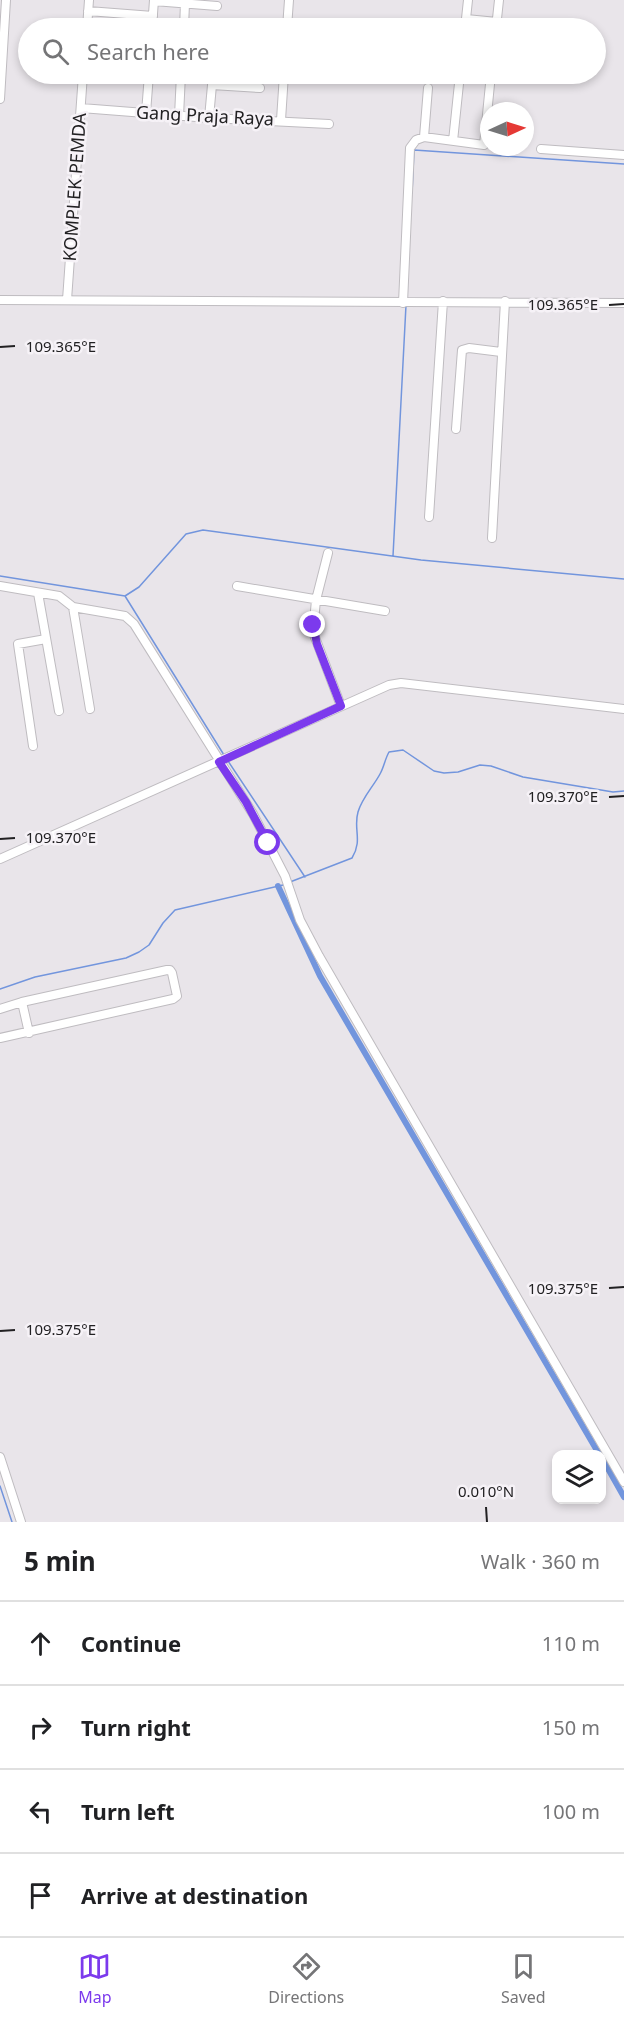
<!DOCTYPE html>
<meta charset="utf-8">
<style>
:root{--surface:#fff;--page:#f2f2f2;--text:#202124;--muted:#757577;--line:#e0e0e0;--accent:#7c3aed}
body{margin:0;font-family:"Noto Sans",sans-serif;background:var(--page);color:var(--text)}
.controls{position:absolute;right:18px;bottom:18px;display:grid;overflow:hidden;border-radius:12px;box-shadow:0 3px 9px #0003}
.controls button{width:54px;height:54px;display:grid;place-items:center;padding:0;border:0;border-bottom:2px solid var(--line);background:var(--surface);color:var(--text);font:30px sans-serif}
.compass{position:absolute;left:480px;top:102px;width:54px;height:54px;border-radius:50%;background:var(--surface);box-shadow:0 3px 9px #0003;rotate:86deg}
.stop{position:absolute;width:18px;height:18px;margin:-14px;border:4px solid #7c3aed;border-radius:50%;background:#fff}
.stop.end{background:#7c3aed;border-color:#fff;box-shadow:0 2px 6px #0008}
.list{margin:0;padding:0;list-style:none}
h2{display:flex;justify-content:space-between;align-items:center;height:78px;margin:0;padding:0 24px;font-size:26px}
h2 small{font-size:20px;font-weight:400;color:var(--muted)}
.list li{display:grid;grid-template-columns:39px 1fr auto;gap:18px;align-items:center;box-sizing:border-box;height:84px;padding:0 24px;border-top:2px solid var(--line)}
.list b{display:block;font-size:22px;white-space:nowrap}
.list em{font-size:20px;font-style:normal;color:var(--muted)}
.icon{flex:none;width:33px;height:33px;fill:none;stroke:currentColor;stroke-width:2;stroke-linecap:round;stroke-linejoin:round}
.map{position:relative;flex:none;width:624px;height:1522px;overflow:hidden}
.search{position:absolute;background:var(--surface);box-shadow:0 3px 9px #0003;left:18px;right:18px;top:18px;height:66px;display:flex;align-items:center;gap:15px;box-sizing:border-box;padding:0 21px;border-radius:33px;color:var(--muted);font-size:22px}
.sheet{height:414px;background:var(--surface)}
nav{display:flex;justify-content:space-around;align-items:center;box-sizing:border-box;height:84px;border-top:2px solid var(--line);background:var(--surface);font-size:16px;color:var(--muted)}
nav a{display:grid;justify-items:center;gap:3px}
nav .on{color:var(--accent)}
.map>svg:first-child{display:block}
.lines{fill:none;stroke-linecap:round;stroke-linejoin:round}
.stream{stroke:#7295dd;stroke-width:1.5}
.canal{stroke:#7295dd;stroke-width:6}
.minor-casing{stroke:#bfbcc0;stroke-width:10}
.minor{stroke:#fff;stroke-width:8}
.route{stroke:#7c3aed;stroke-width:8}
.ticks{fill:none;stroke:#222123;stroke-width:2}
.labels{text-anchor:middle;stroke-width:5;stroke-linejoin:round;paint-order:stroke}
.street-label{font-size:18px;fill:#222123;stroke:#f6f2f7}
.ticks-label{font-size:15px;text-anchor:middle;fill:#222123;stroke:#f6f2f7;stroke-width:5;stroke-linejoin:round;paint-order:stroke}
</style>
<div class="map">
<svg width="624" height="1522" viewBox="0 0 624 1522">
<rect width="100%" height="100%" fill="#e9e5ea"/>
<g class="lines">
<path class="stream" d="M412,193L414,150L624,164
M393,556L406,305
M0,576L125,596L224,755
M125,596L139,587L186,534L203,530L421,560L624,579
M228,761L305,877
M290,882L352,858C363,840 353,829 358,812C362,798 373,787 380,774C384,767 385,759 389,752L403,750L434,771L444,773L458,772L480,765L491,766L523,777L613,792L624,791
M0,989L35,977L126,958L139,952L149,945L163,923L175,910L283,885
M0,1486L12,1522"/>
<path class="canal" d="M278,886L320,976L599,1454
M602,1458L624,1497"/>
<g class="minor-casing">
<path id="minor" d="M154,1L217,6
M88,11L153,16
M466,19L497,22
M216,23L262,25
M87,28L89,0
M152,28L154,0
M184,28L185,3
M287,28L289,0
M465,28L468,0
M496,28L499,0
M91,74L149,78
M212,85L260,88
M0,99L6,0
M81,108L209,118L329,124
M146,113L149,74
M179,116L181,74
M209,118L213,74
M281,120L284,74
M424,137L428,88
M453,141L460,74
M541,149L624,155
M0,300L624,303
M67,300L83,74
M403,303L410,148L416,140L424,137L484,145L491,74
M456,429L462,350L469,348L501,352
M429,517L443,301
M492,538L505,301
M328,553L316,600L313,632L341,706
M0,586L59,596L73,607L125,616L134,624L253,814L285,876L300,920L319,956L624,1482
M237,586L385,611
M38,593L59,711
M73,607L90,709
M33,746L18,644L46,639
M0,859L389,685L401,683L624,709
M0,1009L22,1002L29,1033
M0,1038L173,999L177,996L172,973L170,970H167L22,1002
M0,1457L21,1522"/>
</g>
<use href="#minor" class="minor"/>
</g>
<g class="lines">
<path class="route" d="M268,843L246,802L219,762L341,706L317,644L313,625"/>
</g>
<path class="ticks" d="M609,305L624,304M0,347L15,346M609,797L624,796M0,839L15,838M609,1288L624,1287M0,1331L15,1330M486,1507L487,1522"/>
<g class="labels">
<g class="street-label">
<text transform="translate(205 116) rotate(3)" y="6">Gang Praja Raya</text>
<text transform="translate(75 187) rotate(-86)" y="6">KOMPLEK PEMDA</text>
</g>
</g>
<g class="ticks-label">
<text x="563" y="310">109.365°E</text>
<text x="61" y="352">109.365°E</text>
<text x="563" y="802">109.370°E</text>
<text x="61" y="843">109.370°E</text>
<text x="563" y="1294">109.375°E</text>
<text x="61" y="1335">109.375°E</text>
<text x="486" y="1497">0.010°N</text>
</g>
</svg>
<div class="controls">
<button><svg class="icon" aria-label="layers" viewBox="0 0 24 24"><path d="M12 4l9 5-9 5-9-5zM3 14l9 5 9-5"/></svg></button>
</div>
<svg class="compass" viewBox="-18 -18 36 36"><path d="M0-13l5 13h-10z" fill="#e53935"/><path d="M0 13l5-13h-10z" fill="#757577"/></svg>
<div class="stop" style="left:268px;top:843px"></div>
<div class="stop end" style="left:313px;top:625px"></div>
<div class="search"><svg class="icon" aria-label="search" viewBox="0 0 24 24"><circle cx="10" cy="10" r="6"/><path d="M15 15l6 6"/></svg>Search here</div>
</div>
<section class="sheet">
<h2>5 min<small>Walk · 360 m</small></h2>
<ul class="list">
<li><svg class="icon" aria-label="ahead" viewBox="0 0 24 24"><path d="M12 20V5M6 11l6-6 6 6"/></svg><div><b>Continue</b></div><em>110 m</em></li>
<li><svg class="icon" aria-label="right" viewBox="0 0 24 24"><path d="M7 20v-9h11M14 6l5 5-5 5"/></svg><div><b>Turn right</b></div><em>150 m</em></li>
<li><svg class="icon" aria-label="left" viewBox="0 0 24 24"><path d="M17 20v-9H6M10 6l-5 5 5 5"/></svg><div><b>Turn left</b></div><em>100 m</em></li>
<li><svg class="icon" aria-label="arrive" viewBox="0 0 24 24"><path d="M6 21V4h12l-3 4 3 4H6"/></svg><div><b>Arrive at destination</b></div></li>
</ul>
</section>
<nav>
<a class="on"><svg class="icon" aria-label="map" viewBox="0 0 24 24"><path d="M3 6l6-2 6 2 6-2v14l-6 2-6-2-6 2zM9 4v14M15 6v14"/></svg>Map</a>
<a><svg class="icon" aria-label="directions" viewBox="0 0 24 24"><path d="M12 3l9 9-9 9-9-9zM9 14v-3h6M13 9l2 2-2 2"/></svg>Directions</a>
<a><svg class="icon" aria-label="saved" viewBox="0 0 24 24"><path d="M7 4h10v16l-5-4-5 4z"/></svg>Saved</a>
</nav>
